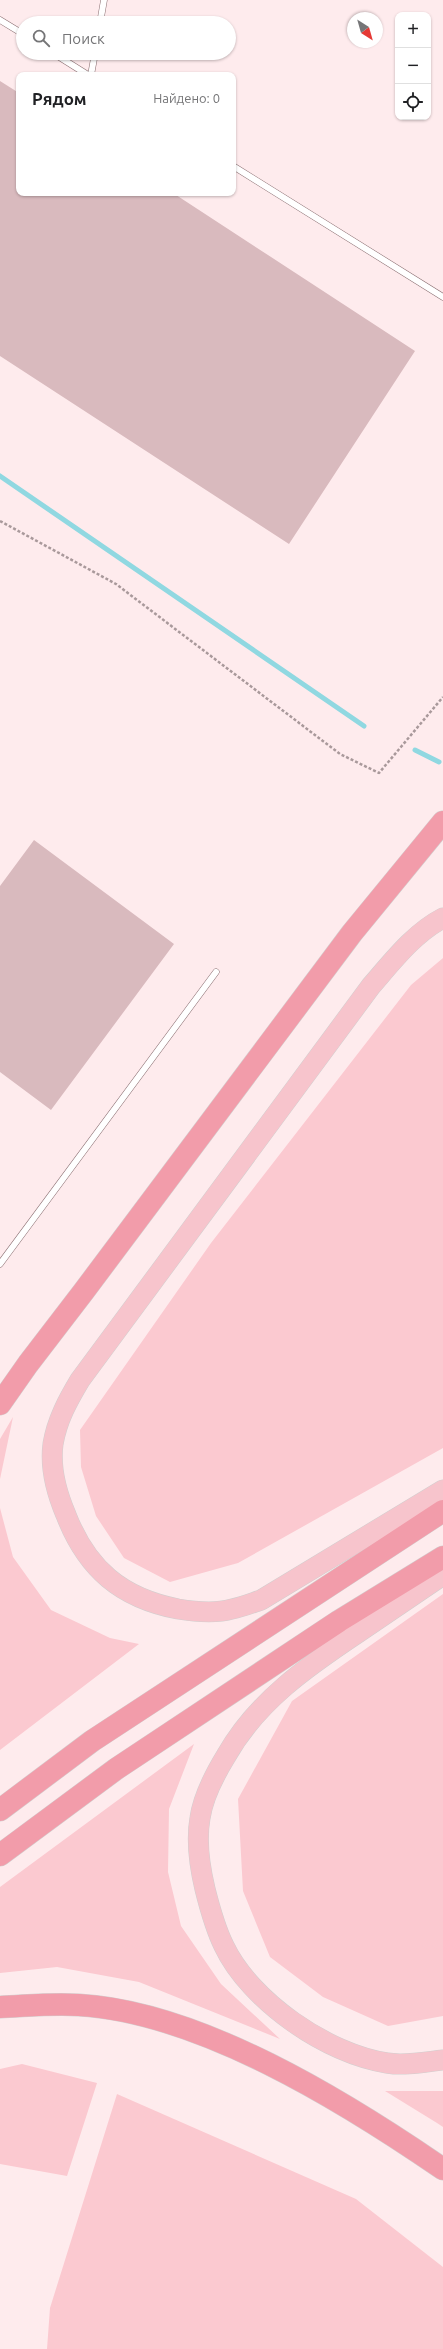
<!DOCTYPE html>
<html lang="ru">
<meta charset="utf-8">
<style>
:root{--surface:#fff;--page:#f2f2f2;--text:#202124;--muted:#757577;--line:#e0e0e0}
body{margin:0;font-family:Ubuntu,sans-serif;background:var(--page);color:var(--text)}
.controls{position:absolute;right:12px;top:12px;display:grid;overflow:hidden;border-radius:8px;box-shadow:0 1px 3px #0004}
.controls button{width:36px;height:36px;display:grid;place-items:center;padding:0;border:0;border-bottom:1px solid var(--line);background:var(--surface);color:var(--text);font:20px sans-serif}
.compass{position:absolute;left:347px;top:12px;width:36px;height:36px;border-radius:50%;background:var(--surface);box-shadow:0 1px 3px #0004;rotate:143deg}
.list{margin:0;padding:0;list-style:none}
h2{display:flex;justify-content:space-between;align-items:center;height:52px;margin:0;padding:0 16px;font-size:17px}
h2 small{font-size:13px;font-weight:400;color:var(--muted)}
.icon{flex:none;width:22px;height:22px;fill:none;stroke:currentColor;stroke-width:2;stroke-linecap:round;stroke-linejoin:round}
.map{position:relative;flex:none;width:443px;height:2349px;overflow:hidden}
.search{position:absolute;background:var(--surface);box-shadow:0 1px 3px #0004;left:16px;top:16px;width:220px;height:44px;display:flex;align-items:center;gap:10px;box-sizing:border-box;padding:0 14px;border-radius:22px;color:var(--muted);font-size:15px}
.panel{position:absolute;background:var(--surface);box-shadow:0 1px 3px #0004;left:16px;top:72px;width:220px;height:124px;border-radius:8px}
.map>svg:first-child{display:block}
.green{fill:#fbc9d0}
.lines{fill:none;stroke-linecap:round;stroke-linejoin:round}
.stream{stroke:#90d8e1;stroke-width:5}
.building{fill:#d9babe}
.lane-casing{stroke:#896d70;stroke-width:7}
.primary-casing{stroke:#d2cfcf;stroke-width:21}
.highway-casing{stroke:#d2cfcf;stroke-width:23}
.path{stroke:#a9999b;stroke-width:2.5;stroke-dasharray:3 2;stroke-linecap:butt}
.lane{stroke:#fff;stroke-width:6}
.primary{stroke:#f7c4cc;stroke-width:20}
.highway{stroke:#f29caa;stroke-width:22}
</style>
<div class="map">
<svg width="443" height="2349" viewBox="0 0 443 2349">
<rect width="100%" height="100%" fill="#feebed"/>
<path class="green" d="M443,958V1448L238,1563L170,1582L124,1558L96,1516L81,1467L80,1430L211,1243L411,985Z
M13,1417L0,1479V1439Z
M0,1508L13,1557L51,1610L110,1638L139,1644L0,1750Z
M443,1594V2016L388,2026L323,1997L270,1957L243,1891L238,1799L292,1701Z
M194,1744L169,1809L168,1872L181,1926L221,1984L280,2039L139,1982L57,1967L0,1973V1887Z
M22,2064L97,2083L67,2176L0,2164V2069Z
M385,2091H443V2127L437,2123Z
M117,2094L356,2199L443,2267V2349H47L50,2308Z"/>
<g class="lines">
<path class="stream" d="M0,476L364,726
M415,750L439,762"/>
</g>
<path class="building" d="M0,81L19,93V193H173L415,351L289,544L0,356Z
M34,840L174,944L51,1110L0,1072V886Z"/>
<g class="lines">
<g class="lane-casing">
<path id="lane" d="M0,20L23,34
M100,23L104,0
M53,53L88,75
M91,75L95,53
M233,166L443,297
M0,1264L216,972"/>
</g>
<g class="primary-casing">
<path id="primary" d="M443,918C414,933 392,962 371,986L80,1380C68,1400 57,1420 53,1444C50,1467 57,1494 66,1515C87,1569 121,1598 178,1609C196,1612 215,1614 232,1609C242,1607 252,1603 261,1600L443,1490
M443,1575C415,1594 387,1613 359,1632C308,1666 257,1701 226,1756C215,1774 203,1797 200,1818C196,1841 200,1868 205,1889C210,1909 215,1928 224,1946C250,2001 327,2054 387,2063C405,2066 425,2062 443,2060"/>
</g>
<g class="highway-casing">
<path id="highway" d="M0,1404L28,1364L84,1291L352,933L443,822
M0,1810L92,1741L443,1511
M0,1855L116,1769L339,1621L443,1557
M0,2007C26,2006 53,2003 79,2005C200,2012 344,2101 443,2169"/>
</g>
<path class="path" d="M0,521L116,584L340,754L379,773L443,697"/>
<use href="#lane" class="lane"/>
<use href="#primary" class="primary"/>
<use href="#highway" class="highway"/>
</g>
</svg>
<div class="controls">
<button>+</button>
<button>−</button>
<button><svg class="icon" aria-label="locate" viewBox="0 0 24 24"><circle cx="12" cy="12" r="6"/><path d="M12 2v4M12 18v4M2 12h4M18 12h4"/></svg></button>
</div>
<svg class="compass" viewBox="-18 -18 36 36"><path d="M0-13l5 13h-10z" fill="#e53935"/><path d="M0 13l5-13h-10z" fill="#757577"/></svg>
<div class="search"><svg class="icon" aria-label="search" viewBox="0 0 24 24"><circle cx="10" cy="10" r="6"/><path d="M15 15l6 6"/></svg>Поиск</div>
<section class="panel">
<h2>Рядом<small>Найдено: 0</small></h2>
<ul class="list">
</ul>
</section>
</div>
